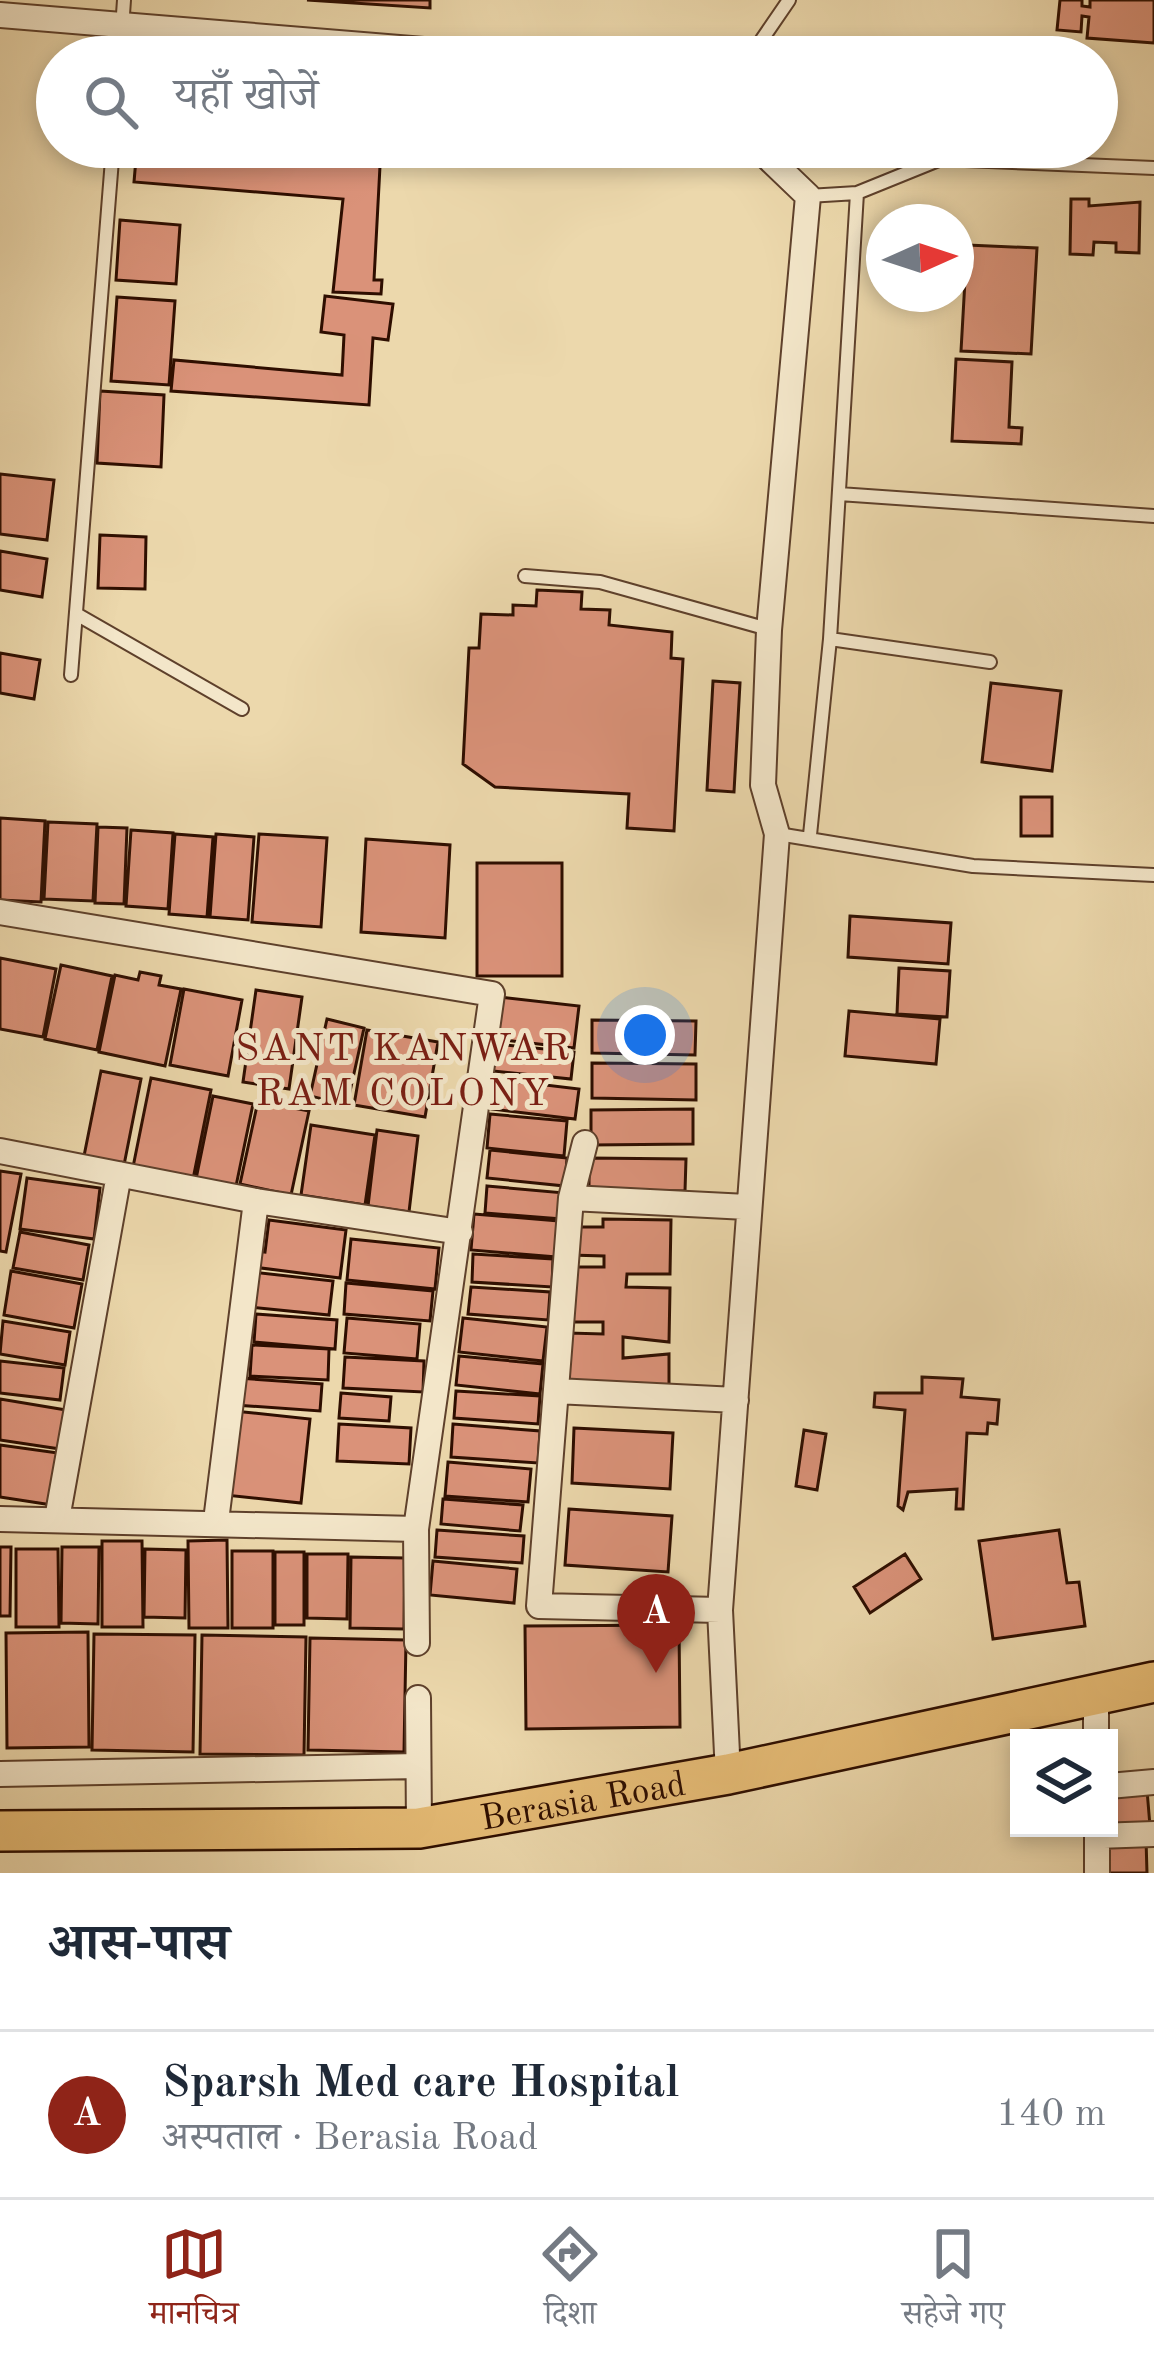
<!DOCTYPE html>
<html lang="hi">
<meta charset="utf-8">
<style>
:root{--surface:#fff;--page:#f6f6f7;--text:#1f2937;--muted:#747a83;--line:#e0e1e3;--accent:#8f2418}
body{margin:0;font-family:"Old Standard TT","Noto Serif Devanagari",serif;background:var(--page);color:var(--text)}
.controls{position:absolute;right:36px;bottom:36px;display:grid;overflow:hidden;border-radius:0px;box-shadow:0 6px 18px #0003}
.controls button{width:108px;height:108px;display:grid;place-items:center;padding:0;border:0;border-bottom:3px solid var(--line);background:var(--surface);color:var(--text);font:60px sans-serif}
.compass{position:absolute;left:866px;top:204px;width:108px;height:108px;border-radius:50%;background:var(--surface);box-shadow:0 6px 18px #0003;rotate:87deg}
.you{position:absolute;left:645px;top:1035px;width:42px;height:42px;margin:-30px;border:9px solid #fff;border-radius:50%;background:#1a73e8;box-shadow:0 0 0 18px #1a73e833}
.badge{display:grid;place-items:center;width:78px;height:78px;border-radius:50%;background:var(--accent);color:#fff;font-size:39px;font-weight:700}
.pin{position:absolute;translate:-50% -99px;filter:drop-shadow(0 3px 6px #0008)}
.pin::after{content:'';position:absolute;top:63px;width:42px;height:36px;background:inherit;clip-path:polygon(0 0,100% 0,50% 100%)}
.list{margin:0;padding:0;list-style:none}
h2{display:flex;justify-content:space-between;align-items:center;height:156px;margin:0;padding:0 48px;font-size:51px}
h2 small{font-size:39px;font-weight:400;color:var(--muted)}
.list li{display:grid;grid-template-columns:78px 1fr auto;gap:36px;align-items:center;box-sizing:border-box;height:168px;padding:0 48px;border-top:3px solid var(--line)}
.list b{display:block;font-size:45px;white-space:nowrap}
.list p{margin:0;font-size:39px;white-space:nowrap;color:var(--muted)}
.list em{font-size:39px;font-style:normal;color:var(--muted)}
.icon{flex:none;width:66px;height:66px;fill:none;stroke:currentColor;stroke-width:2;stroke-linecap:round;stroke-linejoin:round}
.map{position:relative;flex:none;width:1154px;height:1873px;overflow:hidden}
.search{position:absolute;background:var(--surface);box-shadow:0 6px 18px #0003;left:36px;right:36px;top:36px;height:132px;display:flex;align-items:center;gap:30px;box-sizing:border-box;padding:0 42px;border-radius:66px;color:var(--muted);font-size:45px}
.sheet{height:324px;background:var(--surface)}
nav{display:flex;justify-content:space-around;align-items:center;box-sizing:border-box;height:168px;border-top:3px solid var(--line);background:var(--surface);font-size:33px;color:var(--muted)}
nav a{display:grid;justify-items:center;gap:6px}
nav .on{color:var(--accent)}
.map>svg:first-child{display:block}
.building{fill:#da9279;stroke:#2e0e00;stroke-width:3}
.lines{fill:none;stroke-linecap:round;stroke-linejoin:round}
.lane-casing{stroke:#5e402b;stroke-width:16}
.street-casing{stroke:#5e402b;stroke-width:28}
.primary-casing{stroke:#2e0e00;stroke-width:44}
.lane{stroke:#f3e6c9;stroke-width:12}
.street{stroke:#f3e6c9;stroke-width:24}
.primary{stroke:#e6bc76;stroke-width:39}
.labels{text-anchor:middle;stroke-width:10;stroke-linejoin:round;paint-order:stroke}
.street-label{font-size:36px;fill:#2e0e00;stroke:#f3e6c9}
.neighbourhood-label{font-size:39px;letter-spacing:3px;fill:#7a1f14;stroke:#f3e6c9}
</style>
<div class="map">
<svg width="1154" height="1873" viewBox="0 0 1154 1873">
<rect width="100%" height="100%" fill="#ecd8ac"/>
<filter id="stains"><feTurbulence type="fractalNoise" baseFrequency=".00167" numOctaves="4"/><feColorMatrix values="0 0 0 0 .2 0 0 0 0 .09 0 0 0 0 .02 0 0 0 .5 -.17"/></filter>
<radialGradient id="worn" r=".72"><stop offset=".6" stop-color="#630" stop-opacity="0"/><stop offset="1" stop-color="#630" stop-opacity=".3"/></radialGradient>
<path class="building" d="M307,0H430V8Z
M1060,0H1082V6L1090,7V0H1154V43L1087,38L1089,17L1082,16L1081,32L1057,30Z
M989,44L1013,46L1012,54L1020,57H988Z
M137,147H381L374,280H382L381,294L333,292L343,199L134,182Z
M1071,199H1089V206L1140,202L1139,253L1116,252V243L1094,242L1093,255L1070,254Z
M120,220L180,225L176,284L116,280Z
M967,245L1037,248L1031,354L961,351Z
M325,296L393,304L388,340L373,338L369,405L171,391L174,360L342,375L344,335L321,332Z
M117,297L175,301L169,385L111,381Z
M956,359L1012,362L1009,427L1022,428L1021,444L952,441Z
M100,391L164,395L161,467L97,463Z
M0,474L54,480L47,540L0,534Z
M100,535L146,537L145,589L98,588Z
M0,551L47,559L42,597L0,590Z
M537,590L582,592L581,609L610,610L609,625L672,632L671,658L683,659L674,831L627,828L629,794L495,787L463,764L469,648H479L481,614L513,615V605L536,606Z
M0,653L40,660L34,699L0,693Z
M713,681L740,683L734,792L707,790Z
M991,683L1061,691L1052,771L982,762Z
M1021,797H1052V836H1021Z
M0,818L45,821L41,902L0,900Z
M48,822L97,824L93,901L44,899Z
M98,827L127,828L124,904L95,903Z
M131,830L173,833L168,909L126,906Z
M175,834L213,837L207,917L169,914Z
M216,834L254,837L248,920L210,917Z
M259,834L327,838L321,927L252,922Z
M366,839L450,845L445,938L361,932Z
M477,863H562V976H477Z
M850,916L951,923L948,964L848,957Z
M0,958L56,969L43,1037L0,1029Z
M61,965L112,976L97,1050L45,1039Z
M899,968L950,971L947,1017L897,1014Z
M140,972L161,976L159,985L181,989L165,1066L99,1052L115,975L138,980Z
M184,989L242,1000L228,1076L170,1065Z
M256,990L302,997L289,1089L243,1082Z
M500,997L579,1006L574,1048L495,1039Z
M849,1011L940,1019L936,1064L845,1056Z
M327,1019L364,1028L347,1105L310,1096Z
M592,1020L696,1021L695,1055L592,1053Z
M367,1030L438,1042L425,1117L354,1105Z
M496,1044L574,1052L571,1079L493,1071Z
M592,1063L696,1064V1100L592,1098Z
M101,1071L141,1079L124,1165L84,1156Z
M151,1078L211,1090L193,1179L133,1167Z
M496,1079L579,1089L575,1119L492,1109Z
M213,1096L253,1104L236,1186L196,1179Z
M258,1101L309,1111L291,1195L240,1184Z
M693,1109V1144L591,1145V1110Z
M490,1114L567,1121L564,1156L487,1148Z
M311,1125L375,1135L365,1205L301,1195Z
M377,1130L418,1136L409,1212L368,1206Z
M490,1150L567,1158L565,1186L487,1178Z
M589,1158L686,1159L685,1191L589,1190Z
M0,1171L21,1174L6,1252L0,1251Z
M27,1178L100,1188L94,1239L20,1229Z
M487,1186L565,1193L562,1219L485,1213Z
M474,1214L559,1221L557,1257L471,1250Z
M603,1219L671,1220L670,1274H627L626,1287L670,1288L669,1342L623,1337V1358L669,1354V1387L569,1386V1333L603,1334V1322H569L570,1267H604V1256L570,1255V1227H603Z
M269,1220L346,1230L340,1278L253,1267L255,1251L265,1252Z
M20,1232L89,1245L83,1280L13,1268Z
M351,1239L439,1248L435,1289L347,1280Z
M473,1254L553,1259L552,1287L472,1282Z
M11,1271L82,1284L74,1328L4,1315Z
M252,1272L333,1281L329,1315L249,1307Z
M346,1283L433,1291L430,1321L344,1314Z
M471,1287L550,1292L548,1320L468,1314Z
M256,1314L337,1320L335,1349L254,1342Z
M347,1318L420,1324L417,1359L344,1353Z
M463,1318L547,1327L543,1361L459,1352Z
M3,1321L70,1332L65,1365L0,1354Z
M252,1345L329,1349L328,1380L250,1376Z
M459,1356L543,1364L540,1394L456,1385Z
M345,1357L424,1361L423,1392L343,1388Z
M0,1361L64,1368L60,1400L0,1393Z
M922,1377L963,1379L961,1397L999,1400L997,1424L988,1423L987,1434L967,1433L963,1509H956L957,1489L908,1492L903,1510L898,1506L905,1410L874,1407L875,1393H922Z
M237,1378L322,1384L320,1411L235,1405Z
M456,1391L540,1396L538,1424L454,1418Z
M341,1393L391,1397L389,1421L339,1418Z
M0,1399L66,1410L60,1449L0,1440Z
M234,1411L310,1419L301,1503L225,1495Z
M339,1424L411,1428L409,1464L337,1461Z
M453,1424L540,1431L538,1463L451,1457Z
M574,1428L673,1433L670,1489L572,1483Z
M804,1430L826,1434L817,1490L796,1486Z
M0,1445L58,1453L52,1505L0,1497Z
M448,1462L531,1469L528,1502L445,1496Z
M443,1499L523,1505L520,1531L441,1524Z
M569,1509L672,1516L668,1572L565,1565Z
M437,1530L524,1536L522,1563L435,1557Z
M1059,1530L1067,1583L1079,1582L1085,1626L993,1639L979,1541Z
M227,1540L228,1628H189L188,1541Z
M102,1541H142L143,1627H102Z
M0,1547H11L10,1616H0Z
M62,1547H99L98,1624L61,1623Z
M16,1549H58L59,1627H16Z
M145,1549L186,1550L185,1618L144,1617Z
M232,1551H273V1628H232Z
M275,1552H304V1625H275Z
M307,1554H348L347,1619L307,1618Z
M905,1554L921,1579L870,1613L854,1587Z
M351,1557L405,1558L404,1629L350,1628Z
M433,1561L517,1569L514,1603L430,1595Z
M679,1625L680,1727L526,1729L525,1626Z
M88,1632L89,1747L7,1748L6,1633Z
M94,1634L195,1635L193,1752L92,1750Z
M202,1635L306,1637L304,1755L200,1754Z
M310,1638L406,1640L404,1752L308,1750Z
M1147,1790L1150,1826L1109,1828V1793Z
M1146,1839L1147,1873H1105L1104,1840Z"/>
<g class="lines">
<g class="lane-casing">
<path id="lane" d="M120,57L124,0
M750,57L789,0
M808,196L857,193L941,159L1154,168
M839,494L1154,516
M525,576L600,582L768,629
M78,615L242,709
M830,639L990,662
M71,675L113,147
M778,834L973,866L1154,875
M810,835L830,639L857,193"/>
</g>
<g class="street-casing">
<path id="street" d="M0,15L509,57
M0,912L492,994L416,1529L417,1643
M585,1143L571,1198L539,1606L720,1610
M0,1151L256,1201L460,1232
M571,1198L747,1207
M556,1391L736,1400
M0,1519L416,1529
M57,1519L119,1174
M216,1521L256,1201
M1096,1695V1738
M418,1698L419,1828
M0,1774L418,1766
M728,1774L720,1610L777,834L763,785L769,630L808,196L757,147
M1109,1786L1154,1782
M1097,1828V1873
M1097,1836L1154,1834"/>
</g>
<g class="primary-casing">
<g id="primary">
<path id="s1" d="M0,1831L419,1828L728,1774L1154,1682"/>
</g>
</g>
<use href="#lane" class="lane"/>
<use href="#street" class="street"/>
<use href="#primary" class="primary"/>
</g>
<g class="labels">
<g class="street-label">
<text dy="13" stroke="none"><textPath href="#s1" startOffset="585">Berasia Road</textPath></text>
</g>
<g class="neighbourhood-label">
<text x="404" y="1060">SANT KANWAR<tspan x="404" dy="45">RAM COLONY</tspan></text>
</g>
</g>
<rect width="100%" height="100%" filter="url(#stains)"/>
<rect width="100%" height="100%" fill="url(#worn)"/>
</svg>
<div class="controls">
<button><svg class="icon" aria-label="layers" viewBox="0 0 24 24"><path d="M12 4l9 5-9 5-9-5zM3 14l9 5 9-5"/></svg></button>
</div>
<svg class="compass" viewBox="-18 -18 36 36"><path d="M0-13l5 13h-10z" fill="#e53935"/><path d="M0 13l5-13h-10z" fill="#747a83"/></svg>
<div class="you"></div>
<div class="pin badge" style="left:656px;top:1673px">A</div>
<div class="search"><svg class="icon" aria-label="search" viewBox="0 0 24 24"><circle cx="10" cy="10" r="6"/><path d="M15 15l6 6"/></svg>यहाँ खोजें</div>
</div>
<section class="sheet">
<h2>आस-पास<small></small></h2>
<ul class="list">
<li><span class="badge">A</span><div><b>Sparsh Med care Hospital</b><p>अस्पताल · Berasia Road</p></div><em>140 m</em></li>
</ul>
</section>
<nav>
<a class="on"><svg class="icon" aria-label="map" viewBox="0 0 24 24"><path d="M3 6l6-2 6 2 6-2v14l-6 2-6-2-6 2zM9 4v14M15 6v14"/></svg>मानचित्र</a>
<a><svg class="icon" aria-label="directions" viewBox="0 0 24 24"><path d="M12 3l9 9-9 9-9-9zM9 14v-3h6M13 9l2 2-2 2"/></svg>दिशा</a>
<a><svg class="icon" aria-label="saved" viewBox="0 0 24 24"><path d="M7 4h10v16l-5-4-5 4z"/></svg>सहेजे गए</a>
</nav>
